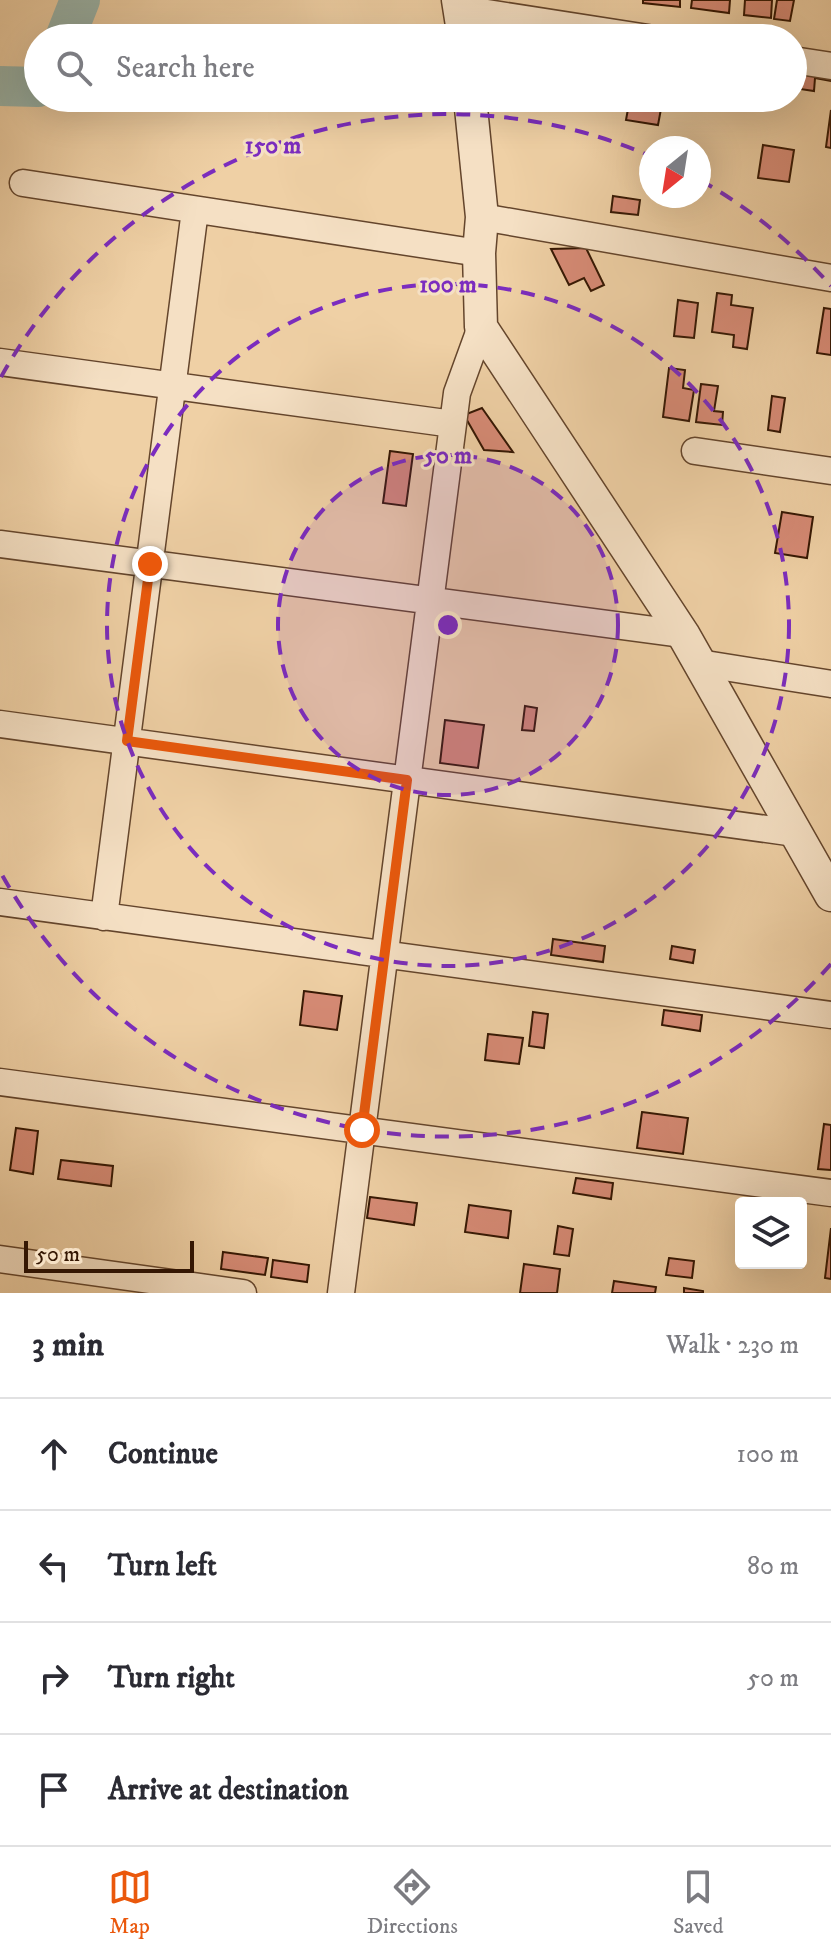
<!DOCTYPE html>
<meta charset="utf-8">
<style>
:root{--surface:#fff;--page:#f2f2f3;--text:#2b2b33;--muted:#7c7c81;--line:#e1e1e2;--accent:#ea580c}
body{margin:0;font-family:"IM FELL DW Pica",serif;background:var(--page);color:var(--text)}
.controls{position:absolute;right:24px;bottom:24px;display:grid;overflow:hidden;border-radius:8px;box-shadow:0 8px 32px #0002}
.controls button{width:72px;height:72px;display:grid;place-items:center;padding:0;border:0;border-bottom:2px solid var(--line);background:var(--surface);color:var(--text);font:40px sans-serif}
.compass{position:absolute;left:639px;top:136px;width:72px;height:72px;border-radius:50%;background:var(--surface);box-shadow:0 8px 32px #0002;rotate:210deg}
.scale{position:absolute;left:24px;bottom:20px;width:170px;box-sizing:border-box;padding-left:8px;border:4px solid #351703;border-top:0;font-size:22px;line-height:28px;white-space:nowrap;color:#351703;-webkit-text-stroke:6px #f5e0c4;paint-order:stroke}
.stop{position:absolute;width:24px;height:24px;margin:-18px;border:6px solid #ea580c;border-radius:50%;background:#fff}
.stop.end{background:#ea580c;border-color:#fff;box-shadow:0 2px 8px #0008}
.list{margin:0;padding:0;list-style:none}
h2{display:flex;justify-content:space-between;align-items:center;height:104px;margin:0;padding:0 32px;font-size:34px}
h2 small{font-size:26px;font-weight:400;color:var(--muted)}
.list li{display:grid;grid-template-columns:52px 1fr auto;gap:24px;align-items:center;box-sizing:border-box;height:112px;padding:0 32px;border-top:2px solid var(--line)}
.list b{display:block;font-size:30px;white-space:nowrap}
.list em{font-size:26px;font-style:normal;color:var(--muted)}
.icon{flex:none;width:44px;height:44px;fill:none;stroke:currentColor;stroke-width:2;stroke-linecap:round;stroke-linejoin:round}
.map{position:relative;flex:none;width:831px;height:1293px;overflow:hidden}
.search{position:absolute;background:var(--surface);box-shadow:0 8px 32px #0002;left:24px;right:24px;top:24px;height:88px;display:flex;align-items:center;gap:20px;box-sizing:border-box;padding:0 28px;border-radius:44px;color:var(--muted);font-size:30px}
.sheet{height:552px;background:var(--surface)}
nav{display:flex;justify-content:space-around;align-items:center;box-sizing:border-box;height:112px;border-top:2px solid var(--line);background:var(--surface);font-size:22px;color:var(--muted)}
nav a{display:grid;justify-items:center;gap:4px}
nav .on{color:var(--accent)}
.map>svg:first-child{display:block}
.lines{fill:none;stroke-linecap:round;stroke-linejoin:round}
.river{stroke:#9ab6ac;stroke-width:40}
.building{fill:#d78b76;stroke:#351703;stroke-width:2}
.minor-casing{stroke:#64452c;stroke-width:29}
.tertiary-casing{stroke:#64452c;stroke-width:35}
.minor{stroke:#f5e0c4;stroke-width:26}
.tertiary{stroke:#f5e0c4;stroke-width:32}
.route{stroke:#ea580c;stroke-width:10}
.ring{fill:none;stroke:#7b2cbf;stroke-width:4;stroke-dasharray:14 10}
.centre{fill:#7b2cbf;stroke:#f5e0c4;stroke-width:4}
.ring-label{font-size:24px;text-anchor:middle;font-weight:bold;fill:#7b2cbf;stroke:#f5e0c4;stroke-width:6;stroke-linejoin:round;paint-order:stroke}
</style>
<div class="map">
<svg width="831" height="1293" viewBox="0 0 831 1293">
<rect width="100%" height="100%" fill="#efd0a5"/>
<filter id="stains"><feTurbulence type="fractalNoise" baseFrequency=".0025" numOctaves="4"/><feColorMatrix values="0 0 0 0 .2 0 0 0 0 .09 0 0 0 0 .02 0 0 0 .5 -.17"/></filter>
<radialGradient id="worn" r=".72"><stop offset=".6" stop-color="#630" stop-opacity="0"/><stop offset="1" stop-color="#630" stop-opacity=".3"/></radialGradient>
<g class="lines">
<path class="river" d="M65,38L80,0
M0,86L38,87"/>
</g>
<path class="building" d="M643,0H680V7L643,3Z
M692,0H730L729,13L691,8Z
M745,0H772L771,18L744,15Z
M777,0H794L790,21L774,19Z
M803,67L831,70V81L815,78L814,91L800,89Z
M630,98H663L658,125L626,120Z
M831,110V148L826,147Z
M763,145L794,150L789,182L758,178Z
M613,196L640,200L638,215L611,212Z
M586,248L604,285L591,291L584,278L569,285L551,249Z
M717,293L732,295L731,305L753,308L747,349L733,347L734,335L712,332Z
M678,300L698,303L694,338L674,336Z
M824,308L831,309V355L817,353Z
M669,368L685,370L683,388L694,390L689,421L663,417Z
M701,384L718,386L714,411L723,412L722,425L696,422Z
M772,396L785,398L780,432L768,430Z
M482,408L513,452L484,450L464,415Z
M390,451L413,454L406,506L383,503Z
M782,512L813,517L807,558L775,553Z
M525,706L537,708L534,731L522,730Z
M445,720L484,725L478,768L440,763Z
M553,939L605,946L603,962L551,955Z
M672,946L695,950L693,963L670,959Z
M304,991L342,996L337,1030L300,1025Z
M664,1010L702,1015L700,1031L662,1025Z
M533,1012L548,1014L544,1048L529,1046Z
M488,1034L523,1038L519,1064L485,1060Z
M642,1112L688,1118L683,1154L637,1148Z
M824,1124L831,1125V1170L818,1169Z
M16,1128L38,1131L33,1174L10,1170Z
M61,1160L113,1166L111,1186L58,1179Z
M576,1178L613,1183L611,1199L573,1193Z
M370,1197L417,1203L414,1225L367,1218Z
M469,1205L511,1211L508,1238L465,1232Z
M558,1226L573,1229L569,1256L554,1254Z
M831,1228V1279L825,1278Z
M223,1252L268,1258L265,1275L221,1269Z
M669,1258L694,1261L692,1278L666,1275Z
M273,1260L309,1265L307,1282L271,1277Z
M524,1264L560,1269L557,1293H520Z
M614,1281L656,1287L655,1293H612Z
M684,1288L703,1291V1293H684Z"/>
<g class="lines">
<g class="minor-casing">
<path id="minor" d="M461,9L648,38
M793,60L831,66
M23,183L479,253
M482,217L831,278
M0,362L453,424
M695,451L831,471
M0,544L683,634
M699,663L831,684
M0,724L795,833
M0,902L831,1015
M104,917L195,210
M0,1082L831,1193
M0,1259L243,1293
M341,1293L457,393L481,327"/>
</g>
<g class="tertiary-casing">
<path id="tertiary" d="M458,0L464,38
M470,98L482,217L479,253L481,327L683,634L831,895"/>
</g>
<use href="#minor" class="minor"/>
<use href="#tertiary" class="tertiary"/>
</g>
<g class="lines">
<path class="route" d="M150,564L127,741L407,780L362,1130"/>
</g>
<circle cx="448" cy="625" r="170" fill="#7b2cbf" fill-opacity=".12"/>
<g class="ring">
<circle cx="448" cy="625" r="170"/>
<circle cx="448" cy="625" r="341"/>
<path d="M831 964A511 511 0 0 1 1 873M1 377A511 511 0 0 1 648 155M700 180A511 511 0 0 1 831 286"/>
</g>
<circle cx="448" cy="625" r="12" class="centre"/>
<g class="ring-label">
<text x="273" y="153">150 m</text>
<text x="448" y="292">100 m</text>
<text x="448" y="463">50 m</text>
</g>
<rect width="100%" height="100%" filter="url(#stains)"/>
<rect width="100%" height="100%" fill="url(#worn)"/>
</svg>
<div class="controls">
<button><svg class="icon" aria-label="layers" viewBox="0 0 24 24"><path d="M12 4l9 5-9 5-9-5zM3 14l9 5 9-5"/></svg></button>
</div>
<svg class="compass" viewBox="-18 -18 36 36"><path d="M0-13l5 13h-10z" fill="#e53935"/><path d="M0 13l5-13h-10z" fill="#7c7c81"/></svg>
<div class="scale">50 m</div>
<div class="stop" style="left:362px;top:1130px"></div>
<div class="stop end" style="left:150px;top:564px"></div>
<div class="search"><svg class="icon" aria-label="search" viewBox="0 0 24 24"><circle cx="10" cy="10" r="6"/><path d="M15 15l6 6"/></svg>Search here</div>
</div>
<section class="sheet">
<h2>3 min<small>Walk · 230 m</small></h2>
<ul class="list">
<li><svg class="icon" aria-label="ahead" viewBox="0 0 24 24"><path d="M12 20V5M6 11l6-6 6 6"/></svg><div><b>Continue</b></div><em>100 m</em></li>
<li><svg class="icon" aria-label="left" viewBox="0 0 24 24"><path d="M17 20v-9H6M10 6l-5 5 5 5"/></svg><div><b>Turn left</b></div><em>80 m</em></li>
<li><svg class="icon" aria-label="right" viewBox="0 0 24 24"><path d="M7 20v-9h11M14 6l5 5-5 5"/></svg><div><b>Turn right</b></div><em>50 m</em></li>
<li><svg class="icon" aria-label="arrive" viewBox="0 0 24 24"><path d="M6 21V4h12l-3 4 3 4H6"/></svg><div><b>Arrive at destination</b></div></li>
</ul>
</section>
<nav>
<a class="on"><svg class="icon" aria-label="map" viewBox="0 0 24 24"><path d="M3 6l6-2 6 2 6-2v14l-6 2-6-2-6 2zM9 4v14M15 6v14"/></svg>Map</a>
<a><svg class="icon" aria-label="directions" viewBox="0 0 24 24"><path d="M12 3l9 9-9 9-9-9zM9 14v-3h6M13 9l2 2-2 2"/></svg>Directions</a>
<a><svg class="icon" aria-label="saved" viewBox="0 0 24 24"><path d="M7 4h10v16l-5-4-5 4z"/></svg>Saved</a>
</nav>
